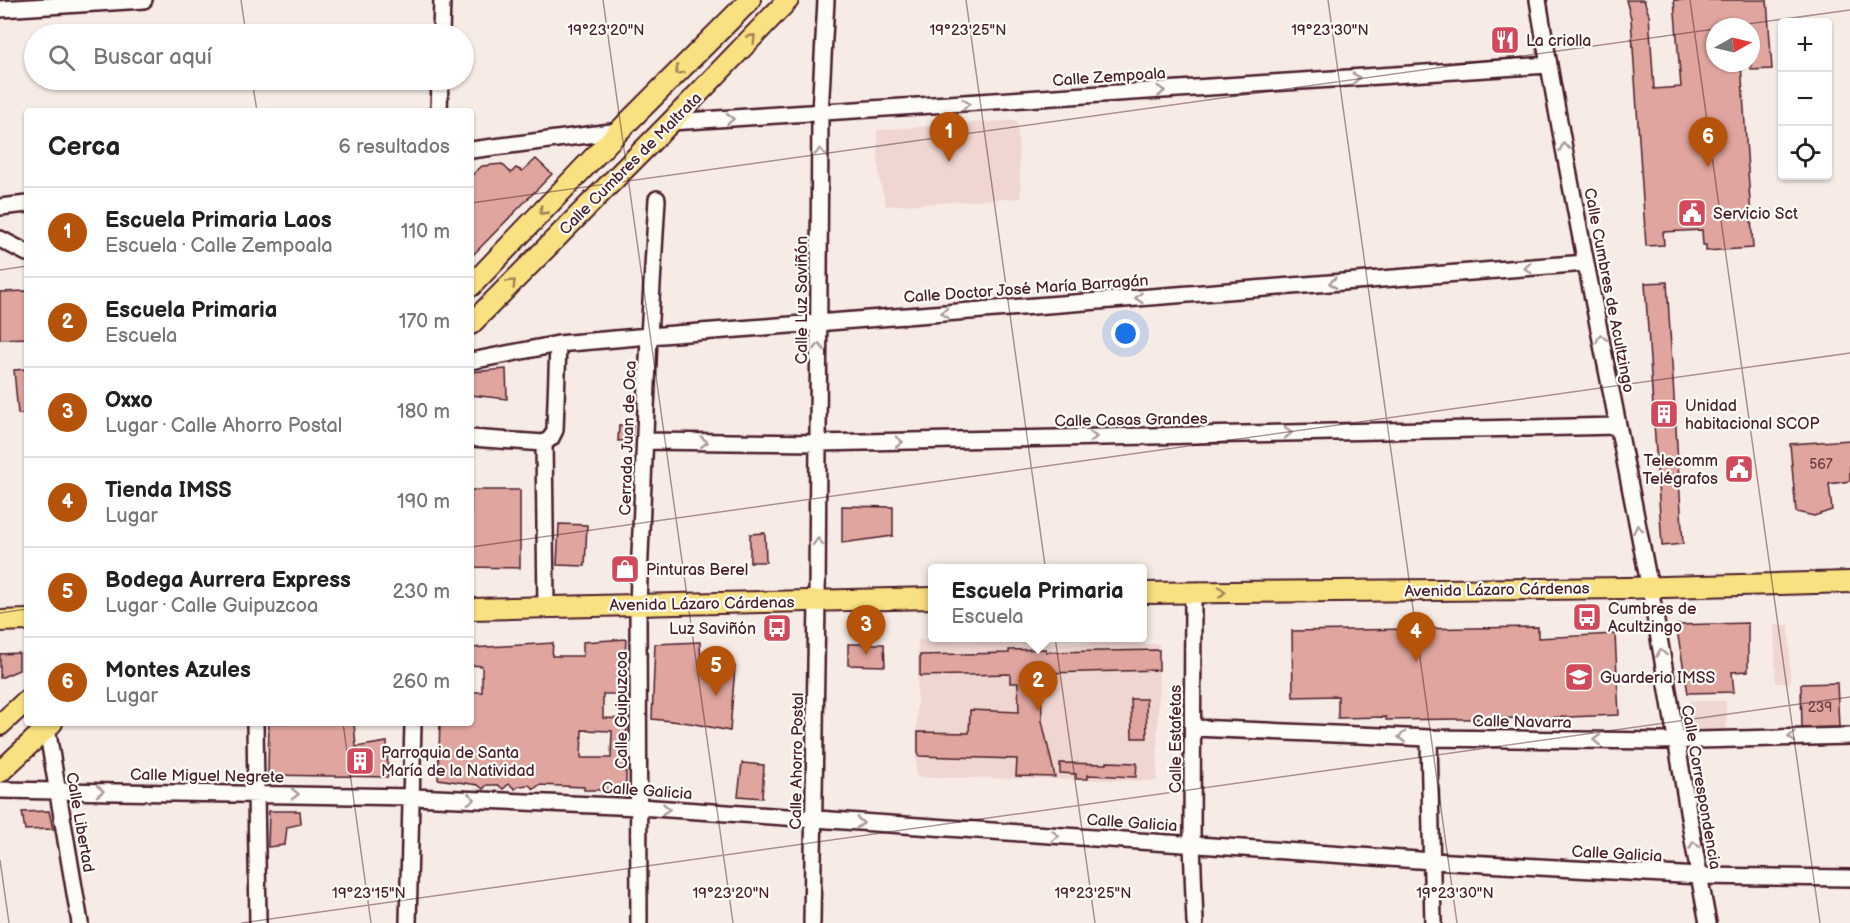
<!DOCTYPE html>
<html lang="es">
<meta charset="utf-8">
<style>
:root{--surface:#fff;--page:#f2f2f2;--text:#222;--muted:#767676;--line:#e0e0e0;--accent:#b45309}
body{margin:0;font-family:"Balsamiq Sans",sans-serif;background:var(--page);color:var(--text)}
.controls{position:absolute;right:18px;top:18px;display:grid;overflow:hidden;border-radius:6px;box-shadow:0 2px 4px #0004}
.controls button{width:54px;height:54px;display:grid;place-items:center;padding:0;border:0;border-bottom:2px solid var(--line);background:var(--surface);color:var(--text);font:30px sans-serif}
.compass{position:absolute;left:1706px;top:18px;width:54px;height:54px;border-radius:50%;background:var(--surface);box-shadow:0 2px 4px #0004;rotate:82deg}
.you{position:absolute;left:1126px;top:334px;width:21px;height:21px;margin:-15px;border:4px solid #fff;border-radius:50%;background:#1a73e8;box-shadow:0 0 0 9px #1a73e833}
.badge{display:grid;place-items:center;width:39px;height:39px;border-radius:50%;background:var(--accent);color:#fff;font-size:20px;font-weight:700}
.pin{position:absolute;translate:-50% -50px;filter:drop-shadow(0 2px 3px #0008)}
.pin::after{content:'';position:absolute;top:32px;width:21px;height:18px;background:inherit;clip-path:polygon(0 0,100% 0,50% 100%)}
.popup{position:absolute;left:928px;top:564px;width:219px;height:78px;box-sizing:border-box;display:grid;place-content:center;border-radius:6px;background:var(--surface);filter:drop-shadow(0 2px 4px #0005);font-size:20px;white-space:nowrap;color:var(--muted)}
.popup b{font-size:22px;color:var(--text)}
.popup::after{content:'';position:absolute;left:50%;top:100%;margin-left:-12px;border:12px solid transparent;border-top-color:var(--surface)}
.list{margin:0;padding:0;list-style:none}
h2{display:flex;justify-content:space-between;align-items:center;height:78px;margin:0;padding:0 24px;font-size:26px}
h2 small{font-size:20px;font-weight:400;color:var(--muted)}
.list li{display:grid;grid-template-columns:39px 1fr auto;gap:18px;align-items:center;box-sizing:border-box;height:90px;padding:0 24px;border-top:2px solid var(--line)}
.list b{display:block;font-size:22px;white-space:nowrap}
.list p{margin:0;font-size:20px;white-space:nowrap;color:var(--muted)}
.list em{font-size:20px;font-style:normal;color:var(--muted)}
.icon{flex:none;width:33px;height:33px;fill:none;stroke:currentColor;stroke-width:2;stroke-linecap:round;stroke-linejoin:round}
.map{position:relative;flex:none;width:1850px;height:923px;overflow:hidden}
.search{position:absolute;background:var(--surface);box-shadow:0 2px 4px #0004;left:24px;top:24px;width:450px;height:66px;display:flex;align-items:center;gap:15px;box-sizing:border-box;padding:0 21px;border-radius:33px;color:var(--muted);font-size:22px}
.panel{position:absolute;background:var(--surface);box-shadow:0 2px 4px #0004;left:24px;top:108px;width:450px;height:618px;border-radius:6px}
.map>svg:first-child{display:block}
.built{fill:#f0d6d0}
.building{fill:#dfa59e;stroke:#4a1f2b;stroke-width:1.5;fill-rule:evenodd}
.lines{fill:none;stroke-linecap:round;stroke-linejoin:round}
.minor-casing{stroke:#4a1f2b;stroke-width:20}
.major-casing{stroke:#4a1f2b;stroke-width:24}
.minor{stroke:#fdfcf7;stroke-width:15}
.major{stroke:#f9e181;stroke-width:20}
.oneway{stroke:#a28056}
.oneway2{stroke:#ac999b}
.ticks{fill:none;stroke:#4a1f2b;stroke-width:1.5;stroke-opacity:0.45}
.labels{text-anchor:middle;stroke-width:4.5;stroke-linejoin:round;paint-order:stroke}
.number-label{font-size:14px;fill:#6f4048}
.poi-label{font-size:16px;fill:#4a1f2b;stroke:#fdfcf7;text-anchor:start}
.street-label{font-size:16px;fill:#4a1f2b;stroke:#fdfcf7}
.ticks-label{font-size:15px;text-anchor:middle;fill:#4a1f2b;stroke:#fdfcf7;stroke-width:4.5;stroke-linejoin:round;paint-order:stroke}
</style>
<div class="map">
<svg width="1850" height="923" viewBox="0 0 1850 923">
<rect width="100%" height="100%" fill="#f7ebe5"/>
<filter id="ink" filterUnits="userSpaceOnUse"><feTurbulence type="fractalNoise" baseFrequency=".0167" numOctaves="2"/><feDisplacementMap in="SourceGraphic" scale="12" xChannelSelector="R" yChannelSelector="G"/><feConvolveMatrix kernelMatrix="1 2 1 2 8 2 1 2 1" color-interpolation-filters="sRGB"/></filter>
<g filter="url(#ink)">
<path class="built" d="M1017,120L1021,198L886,206L879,177L877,130Z
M1774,625H1789L1790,683H1776Z
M918,640L1159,644L1157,781L916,777Z
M1689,701H1726L1727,733H1693Z"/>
<path class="building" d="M1626,0H1644L1649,15L1654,89L1681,87L1674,0H1767L1772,69L1751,70V27H1715V63H1741L1753,248L1706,251V245H1703L1702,230L1663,232L1664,245L1646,246L1631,18Z
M536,159L552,174L471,257V176L482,166L502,164L511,173L516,168L522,171Z
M1667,282L1683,544L1662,546L1645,283Z
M27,291V338L0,339V292Z
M27,369V414H18L14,370Z
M506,369L507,399L471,395V372Z
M619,425H633L632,440L618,441Z
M1850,440V481L1829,484L1832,510L1814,516L1796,512L1790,444Z
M471,490H520V568L471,567Z
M842,506L893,507V536L842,543Z
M559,524L587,525L585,566L557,565Z
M765,533L766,562H750V534Z
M1748,623V671L1732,672L1734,692L1688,693L1676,625Z
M1538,627V638L1615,634L1619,715L1542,718L1386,720V717L1338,718V696L1293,697L1292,631Z
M626,639L623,694H603V718L627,719L626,782L620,790H584V787L539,785L534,789L529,785L519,786L515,789L509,784L503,789L498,785H487L483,789L478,785L438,779L440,723H471V692H482V666L471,665V648L553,643L552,656H583V642ZM582,730L612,731L611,758H581Z
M700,642L701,664L735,666L730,731L690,723L652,719L655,644Z
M848,644H884L885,666L848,665Z
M1046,649V652L1159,650V670L1048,673V682L1041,683L1042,721L1055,777L1016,776L1017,759L918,756V732L969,733L970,710L1019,712L1018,683H1010V674L920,676V655L1009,653V650Z
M19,653V670L0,678V654Z
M1837,683L1839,727L1802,728L1801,684Z
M1131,699H1146L1147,738H1132Z
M269,723H354L356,747L387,742L388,777L268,775Z
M1107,762L1137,763L1136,777L1088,775V779H1076V774L1060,773V763L1107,764Z
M742,763L764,765L762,798L738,796Z
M49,811L53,829L25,830L22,812Z
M269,811H300L301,824L287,827L285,845L268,847Z"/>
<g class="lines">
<g class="minor-casing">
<path id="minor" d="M1538,0C1570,196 1612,389 1649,584C1671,697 1686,810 1708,923
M0,9L144,0
M441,34L442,0
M439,111L440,80
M671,122L1549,65
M471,150L619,131
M0,207L27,204
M0,239L27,253
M471,361L558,344L649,336L1586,263
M471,438L544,443
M645,441L818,443L1618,426
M1193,592L1192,844L1195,923
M546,607L544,443L551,438L555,430L558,344
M255,723L258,923
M47,728L80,923
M1194,728L1429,738L1658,741L1850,736
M1429,738L1433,923
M0,790L413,797L639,807L1433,861L1699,876L1850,878
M408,923L413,723
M639,923L638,604L649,336L657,199
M812,923L817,601L820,114L826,0"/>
</g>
<g class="major-casing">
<path id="major" d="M471,286L619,131L750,0
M471,324L671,122L788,0
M1143,593L1627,588L1850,582
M471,609L933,598
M0,621L27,620
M0,725L27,700
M0,772L52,723"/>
</g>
<use href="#minor" class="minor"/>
<use href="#major" class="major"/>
</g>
<defs><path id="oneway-chevron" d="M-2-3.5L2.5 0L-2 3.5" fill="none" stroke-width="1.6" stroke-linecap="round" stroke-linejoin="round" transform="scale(1.5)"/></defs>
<g class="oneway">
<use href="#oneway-chevron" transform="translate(752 38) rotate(-46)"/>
<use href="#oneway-chevron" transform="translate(679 71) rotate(135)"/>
<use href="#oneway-chevron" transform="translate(543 211) rotate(134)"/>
<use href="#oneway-chevron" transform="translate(512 283) rotate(-45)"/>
<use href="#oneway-chevron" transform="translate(1222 592) rotate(-1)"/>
</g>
<g class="oneway2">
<use href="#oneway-chevron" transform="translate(1356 78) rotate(-4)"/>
<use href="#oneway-chevron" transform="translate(1161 91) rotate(-4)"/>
<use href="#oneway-chevron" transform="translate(966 104) rotate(-4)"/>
<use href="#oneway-chevron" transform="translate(730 119) rotate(-3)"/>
<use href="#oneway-chevron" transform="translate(1564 147) rotate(-101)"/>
<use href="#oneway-chevron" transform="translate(820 152) rotate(-90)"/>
<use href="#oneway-chevron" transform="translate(1528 268) rotate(176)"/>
<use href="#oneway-chevron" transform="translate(1333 283) rotate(176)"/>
<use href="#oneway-chevron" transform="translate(1139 298) rotate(176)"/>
<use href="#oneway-chevron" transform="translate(945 313) rotate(176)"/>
<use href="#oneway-chevron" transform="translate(1601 338) rotate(-101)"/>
<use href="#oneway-chevron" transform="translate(819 347) rotate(-90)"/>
<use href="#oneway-chevron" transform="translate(1288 433) rotate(-1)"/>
<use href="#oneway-chevron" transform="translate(1093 437) rotate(-1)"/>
<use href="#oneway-chevron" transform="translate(704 442) rotate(1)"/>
<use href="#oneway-chevron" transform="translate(899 442) rotate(-1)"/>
<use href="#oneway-chevron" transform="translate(1638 529) rotate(-101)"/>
<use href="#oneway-chevron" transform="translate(818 542) rotate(-90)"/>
<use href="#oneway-chevron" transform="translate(1661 653) rotate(-100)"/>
<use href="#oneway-chevron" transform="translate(1402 737) rotate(-178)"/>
<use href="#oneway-chevron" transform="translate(1792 737) rotate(178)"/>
<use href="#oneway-chevron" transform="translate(1597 740) rotate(-179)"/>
<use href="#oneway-chevron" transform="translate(100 791) rotate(1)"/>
<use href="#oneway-chevron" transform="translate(295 794) rotate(1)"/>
<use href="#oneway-chevron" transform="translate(471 799) rotate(3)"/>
<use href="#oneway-chevron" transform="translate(666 809) rotate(4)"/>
<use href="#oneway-chevron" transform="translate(860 823) rotate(4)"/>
<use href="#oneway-chevron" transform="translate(1055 836) rotate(4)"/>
<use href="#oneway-chevron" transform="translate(1694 845) rotate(-100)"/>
</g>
</g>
<path class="ticks" d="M241,0L246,34M603,0L733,923M966,0L1095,923M1328,0L1457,923M1690,0L1820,923M1726,27L1850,10M252,80L257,111M471,203L1715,29M0,270L27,266M471,547L1850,353M0,613L27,609M343,723L371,923M0,860L9,923M241,923L1850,697"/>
<defs>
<g id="restaurant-square" transform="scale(1.5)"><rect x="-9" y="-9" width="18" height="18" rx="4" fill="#d1495b" stroke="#fdfcf7"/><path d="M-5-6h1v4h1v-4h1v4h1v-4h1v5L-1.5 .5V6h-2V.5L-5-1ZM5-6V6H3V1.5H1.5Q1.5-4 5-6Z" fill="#fff"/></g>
<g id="civic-square" transform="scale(1.5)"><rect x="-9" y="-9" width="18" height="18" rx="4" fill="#d1495b" stroke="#fdfcf7"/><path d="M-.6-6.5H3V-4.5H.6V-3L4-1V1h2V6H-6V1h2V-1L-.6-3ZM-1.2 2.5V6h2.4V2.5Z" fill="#fff"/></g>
<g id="building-square" transform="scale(1.5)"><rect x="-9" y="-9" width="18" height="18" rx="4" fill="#d1495b" stroke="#fdfcf7"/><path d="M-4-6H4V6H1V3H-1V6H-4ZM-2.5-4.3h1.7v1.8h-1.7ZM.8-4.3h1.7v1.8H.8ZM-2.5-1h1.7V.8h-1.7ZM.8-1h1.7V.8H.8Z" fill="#fff"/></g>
<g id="shop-square" transform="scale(1.5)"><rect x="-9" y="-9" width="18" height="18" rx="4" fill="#d1495b" stroke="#fdfcf7"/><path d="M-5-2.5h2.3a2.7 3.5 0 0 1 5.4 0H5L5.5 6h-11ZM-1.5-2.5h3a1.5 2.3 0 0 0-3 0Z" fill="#fff"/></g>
<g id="bus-square" transform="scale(1.5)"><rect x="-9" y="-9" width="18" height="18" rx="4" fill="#d1495b" stroke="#fdfcf7"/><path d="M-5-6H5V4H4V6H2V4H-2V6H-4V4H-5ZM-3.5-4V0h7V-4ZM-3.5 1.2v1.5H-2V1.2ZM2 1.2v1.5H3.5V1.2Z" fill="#fff"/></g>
<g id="school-square" transform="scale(1.5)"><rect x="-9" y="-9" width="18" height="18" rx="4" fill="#d1495b" stroke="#fdfcf7"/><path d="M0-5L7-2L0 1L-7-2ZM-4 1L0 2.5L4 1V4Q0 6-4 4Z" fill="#fff"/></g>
</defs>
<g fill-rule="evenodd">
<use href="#restaurant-square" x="1505" y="40"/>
<use href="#civic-square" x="1692" y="213"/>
<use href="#building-square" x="1664" y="414"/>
<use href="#civic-square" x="1739" y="469"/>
<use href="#shop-square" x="625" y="569"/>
<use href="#bus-square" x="1587" y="617"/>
<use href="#bus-square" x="777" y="628"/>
<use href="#school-square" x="1579" y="677"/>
<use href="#building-square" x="360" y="761"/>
</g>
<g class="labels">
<g class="number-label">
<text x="1821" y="469">567</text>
<text x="1820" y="712">239</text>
</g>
<g class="poi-label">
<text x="1526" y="46">La criolla</text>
<text x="1713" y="219">Servicio Sct</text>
<text x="1685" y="411">Unidad<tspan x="1685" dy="18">habitacional SCOP</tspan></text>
<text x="1718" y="466" text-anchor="end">Telecomm<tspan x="1718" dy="18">Telégrafos</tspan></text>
<text x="646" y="575">Pinturas Berel</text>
<text x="1608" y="614">Cumbres de<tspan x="1608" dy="18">Acultzingo</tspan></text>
<text x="756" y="634" text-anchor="end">Luz Saviñón</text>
<text x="1600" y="683">Guarderia IMSS</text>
<text x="381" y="758">Parroquia de Santa<tspan x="381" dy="18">María de la Natividad</tspan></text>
</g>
<g class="street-label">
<text transform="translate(1109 76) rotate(-4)" y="6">Calle Zempoala</text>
<text transform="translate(630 163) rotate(-45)" y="6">Calle Cumbres de Maltrata</text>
<text transform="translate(1026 288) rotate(-4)" y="6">Calle Doctor José María Barragán</text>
<text transform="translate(1610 290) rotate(79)" y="6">Calle Cumbres de Acultzingo</text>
<text transform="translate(801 300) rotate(-90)" y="6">Calle Luz Saviñón</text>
<text transform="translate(1131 419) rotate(-1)" y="6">Calle Casas Grandes</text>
<text transform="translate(627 438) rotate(-88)" y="6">Cerrada Juan de Oca</text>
<text transform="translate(1497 589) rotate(-1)" y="6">Avenida Lázaro Cárdenas</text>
<text transform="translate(702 603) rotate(-1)" y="6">Avenida Lázaro Cárdenas</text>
<text transform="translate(621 710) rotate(-90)" y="6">Calle Guipuzcoa</text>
<text transform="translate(1522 721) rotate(1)" y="6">Calle Navarra</text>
<text transform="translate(1175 739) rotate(-90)" y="6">Calle Estafetas</text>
<text transform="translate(796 761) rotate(-89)" y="6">Calle Ahorro Postal</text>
<text transform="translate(207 775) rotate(1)" y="6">Calle Miguel Negrete</text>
<text transform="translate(1702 787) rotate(80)" y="6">Calle Correspondencia</text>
<text transform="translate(647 790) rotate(4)" y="6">Calle Galicia</text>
<text transform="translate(81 822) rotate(80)" y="6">Calle Libertad</text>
<text transform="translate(1132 822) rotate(4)" y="6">Calle Galicia</text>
<text transform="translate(1617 853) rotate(3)" y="6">Calle Galicia</text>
</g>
</g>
<g class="ticks-label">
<text x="606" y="35">19°23'20"N</text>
<text x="968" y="35">19°23'25"N</text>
<text x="1330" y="35">19°23'30"N</text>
<text x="369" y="898">19°23'15"N</text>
<text x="731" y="898">19°23'20"N</text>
<text x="1093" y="898">19°23'25"N</text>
<text x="1455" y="898">19°23'30"N</text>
</g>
</svg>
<div class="controls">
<button>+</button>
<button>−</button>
<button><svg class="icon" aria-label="locate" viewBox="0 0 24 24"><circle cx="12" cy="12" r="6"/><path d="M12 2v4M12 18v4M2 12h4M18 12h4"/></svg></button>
</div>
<svg class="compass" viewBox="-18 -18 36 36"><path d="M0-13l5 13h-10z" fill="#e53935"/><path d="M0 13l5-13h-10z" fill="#767676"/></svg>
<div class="you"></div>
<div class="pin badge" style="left:949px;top:162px">1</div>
<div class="pin badge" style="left:1038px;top:711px">2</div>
<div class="popup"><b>Escuela Primaria</b>Escuela</div>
<div class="pin badge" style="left:866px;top:655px">3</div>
<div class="pin badge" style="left:1416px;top:662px">4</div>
<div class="pin badge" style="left:716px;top:696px">5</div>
<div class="pin badge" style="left:1708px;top:167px">6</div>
<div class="search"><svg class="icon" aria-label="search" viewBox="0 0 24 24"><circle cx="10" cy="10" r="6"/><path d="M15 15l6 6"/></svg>Buscar aquí</div>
<section class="panel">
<h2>Cerca<small>6 resultados</small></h2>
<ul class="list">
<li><span class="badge">1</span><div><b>Escuela Primaria Laos</b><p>Escuela · Calle Zempoala</p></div><em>110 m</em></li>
<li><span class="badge">2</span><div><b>Escuela Primaria</b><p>Escuela</p></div><em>170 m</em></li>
<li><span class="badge">3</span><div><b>Oxxo</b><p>Lugar · Calle Ahorro Postal</p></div><em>180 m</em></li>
<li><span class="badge">4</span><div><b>Tienda IMSS</b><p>Lugar</p></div><em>190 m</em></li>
<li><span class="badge">5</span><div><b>Bodega Aurrera Express</b><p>Lugar · Calle Guipuzcoa</p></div><em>230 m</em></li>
<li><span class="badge">6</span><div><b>Montes Azules</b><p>Lugar</p></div><em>260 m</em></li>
</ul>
</section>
</div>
